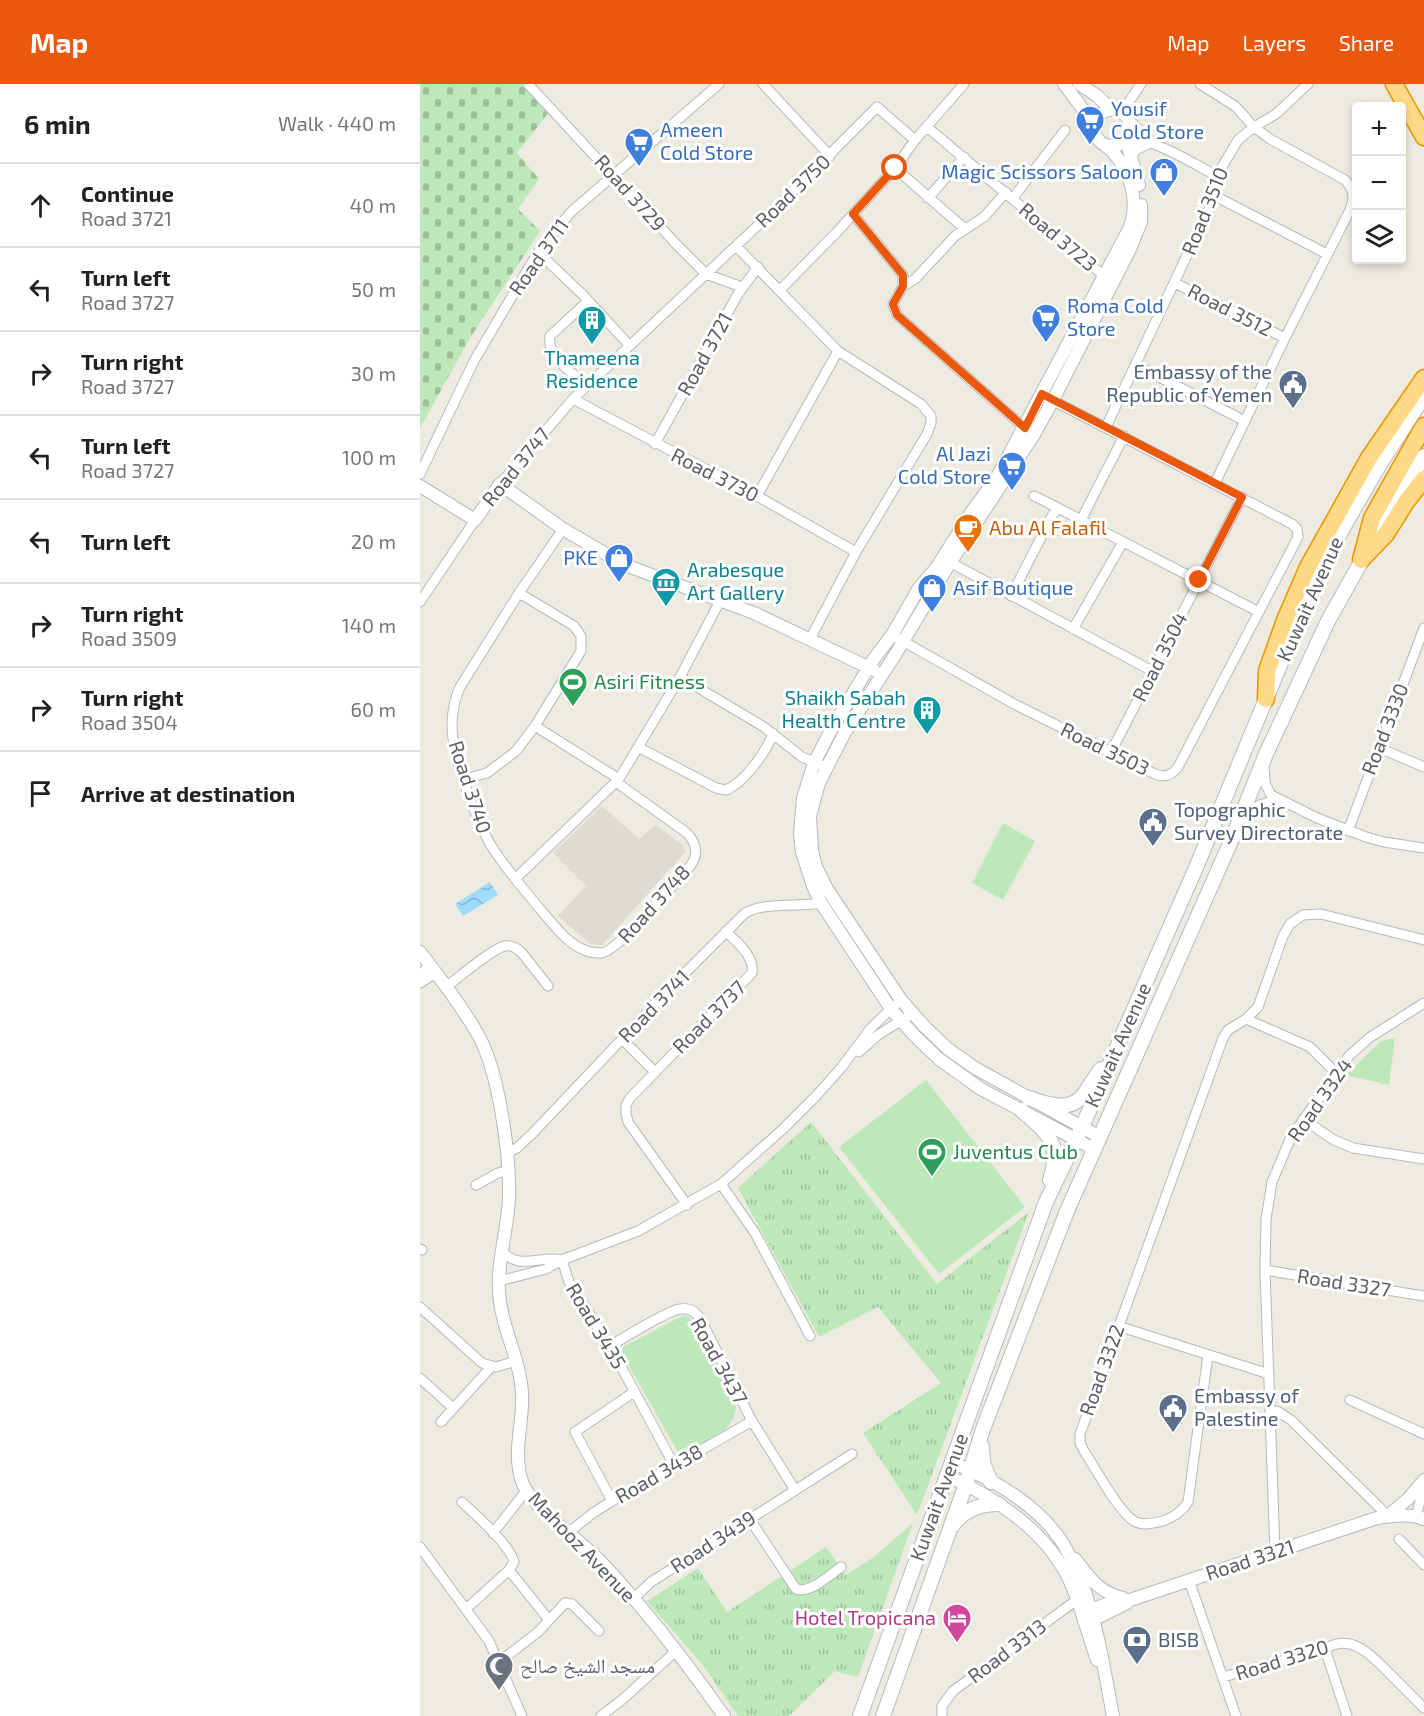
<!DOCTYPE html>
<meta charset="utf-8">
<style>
:root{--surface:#fff;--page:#f2f2f2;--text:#202124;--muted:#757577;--line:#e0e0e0;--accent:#ea580c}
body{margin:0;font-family:"Exo 2","Noto Naskh Arabic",sans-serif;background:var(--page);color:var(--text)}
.controls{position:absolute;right:18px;top:18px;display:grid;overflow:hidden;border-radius:6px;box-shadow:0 3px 9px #0003}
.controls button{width:54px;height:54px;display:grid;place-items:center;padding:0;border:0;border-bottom:2px solid var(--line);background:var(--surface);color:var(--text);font:30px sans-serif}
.stop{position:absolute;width:18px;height:18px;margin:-14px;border:4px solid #ea580c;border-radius:50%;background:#fff}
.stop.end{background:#ea580c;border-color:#fff;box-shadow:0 2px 6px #0008}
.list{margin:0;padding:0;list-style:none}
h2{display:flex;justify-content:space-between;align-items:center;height:78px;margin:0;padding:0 24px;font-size:26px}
h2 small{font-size:20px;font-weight:400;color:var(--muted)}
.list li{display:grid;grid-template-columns:39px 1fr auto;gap:18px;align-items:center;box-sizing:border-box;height:84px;padding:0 24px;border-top:2px solid var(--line)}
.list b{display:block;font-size:22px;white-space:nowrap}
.list p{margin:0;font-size:20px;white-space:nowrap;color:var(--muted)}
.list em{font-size:20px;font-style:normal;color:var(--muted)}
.icon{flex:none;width:33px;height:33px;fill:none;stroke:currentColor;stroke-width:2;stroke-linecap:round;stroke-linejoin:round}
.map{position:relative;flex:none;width:1004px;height:1632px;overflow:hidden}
header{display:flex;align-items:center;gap:36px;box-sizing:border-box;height:84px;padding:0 30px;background:var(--accent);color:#fff}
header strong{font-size:28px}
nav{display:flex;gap:33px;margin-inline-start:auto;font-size:21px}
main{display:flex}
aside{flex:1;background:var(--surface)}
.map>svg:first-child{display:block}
.education{fill:#e0dbd1}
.grass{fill:url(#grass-tufts)}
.cemetery{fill:url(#cemetery-stones)}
.park{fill:#bde8ba}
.water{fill:url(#water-waves)}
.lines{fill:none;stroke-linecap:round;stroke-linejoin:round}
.minor-casing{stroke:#b6b9be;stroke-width:11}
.tertiary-casing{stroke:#b6b9be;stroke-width:14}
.secondary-casing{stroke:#b6bbc0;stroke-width:16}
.motorway-casing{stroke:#ed9500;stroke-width:19}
.minor{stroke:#fff;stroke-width:9}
.tertiary{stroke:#fff;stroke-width:12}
.secondary{stroke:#fff;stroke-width:14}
.motorway{stroke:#ffd985;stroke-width:16}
.route{stroke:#ea580c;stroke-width:8}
.labels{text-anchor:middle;stroke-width:6;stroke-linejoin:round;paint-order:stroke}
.shop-label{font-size:20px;fill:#366cbe;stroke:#fff;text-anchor:start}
.street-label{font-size:20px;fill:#595e63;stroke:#fff}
.culture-label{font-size:20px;fill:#0d838f;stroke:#fff}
.service-label{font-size:20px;fill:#4e5e75;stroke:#fff;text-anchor:start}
.food-label{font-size:20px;fill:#c56008;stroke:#fff;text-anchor:start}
.leisure-label{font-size:20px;fill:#27864d;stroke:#fff;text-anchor:start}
.hotel-label{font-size:20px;fill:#b23c85;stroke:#fff;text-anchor:end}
.worship-label{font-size:20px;fill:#5b616d;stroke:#fff;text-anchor:start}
</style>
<header>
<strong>Map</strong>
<nav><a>Map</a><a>Layers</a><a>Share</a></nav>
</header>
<main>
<aside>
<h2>6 min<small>Walk · 440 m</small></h2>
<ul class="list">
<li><svg class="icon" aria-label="ahead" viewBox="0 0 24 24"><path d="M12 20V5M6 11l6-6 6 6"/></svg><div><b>Continue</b><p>Road 3721</p></div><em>40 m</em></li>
<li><svg class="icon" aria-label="left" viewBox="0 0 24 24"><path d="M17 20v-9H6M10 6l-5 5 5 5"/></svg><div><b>Turn left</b><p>Road 3727</p></div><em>50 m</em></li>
<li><svg class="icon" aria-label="right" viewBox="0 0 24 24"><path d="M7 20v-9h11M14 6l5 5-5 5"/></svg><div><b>Turn right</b><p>Road 3727</p></div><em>30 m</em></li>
<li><svg class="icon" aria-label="left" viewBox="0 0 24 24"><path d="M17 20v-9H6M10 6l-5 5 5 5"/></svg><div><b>Turn left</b><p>Road 3727</p></div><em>100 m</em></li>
<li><svg class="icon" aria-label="left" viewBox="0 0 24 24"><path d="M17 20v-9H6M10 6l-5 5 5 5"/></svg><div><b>Turn left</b></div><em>20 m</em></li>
<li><svg class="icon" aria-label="right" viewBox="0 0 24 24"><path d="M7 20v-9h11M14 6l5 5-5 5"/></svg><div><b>Turn right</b><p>Road 3509</p></div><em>140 m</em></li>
<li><svg class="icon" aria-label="right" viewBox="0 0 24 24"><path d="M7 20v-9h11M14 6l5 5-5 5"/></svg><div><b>Turn right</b><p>Road 3504</p></div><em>60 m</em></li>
<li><svg class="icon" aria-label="arrive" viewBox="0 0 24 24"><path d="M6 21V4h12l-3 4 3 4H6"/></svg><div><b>Arrive at destination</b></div></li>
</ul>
</aside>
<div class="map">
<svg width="1004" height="1632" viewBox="0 0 1004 1632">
<defs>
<pattern id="grass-tufts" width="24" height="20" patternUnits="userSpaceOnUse" patternTransform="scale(1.5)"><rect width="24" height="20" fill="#bde8ba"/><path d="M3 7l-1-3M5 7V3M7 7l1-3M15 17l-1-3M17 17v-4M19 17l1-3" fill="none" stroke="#9dbf9b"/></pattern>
<pattern id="cemetery-stones" width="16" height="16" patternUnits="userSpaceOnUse" patternTransform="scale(1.5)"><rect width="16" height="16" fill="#bde8ba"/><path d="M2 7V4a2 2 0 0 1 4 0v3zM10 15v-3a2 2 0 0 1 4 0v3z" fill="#9dbf9b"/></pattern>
<pattern id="water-waves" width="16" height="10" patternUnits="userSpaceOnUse" patternTransform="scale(1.5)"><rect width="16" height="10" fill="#9edbff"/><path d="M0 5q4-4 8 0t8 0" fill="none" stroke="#84b5d2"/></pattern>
</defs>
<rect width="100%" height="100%" fill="#edeae0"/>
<path class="education" d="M182,722L219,755L235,741L263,761L265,768L182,861L170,860L138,832L166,802L133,769Z"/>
<path class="grass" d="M391,1038L517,1200L609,1128L497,1431L443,1349L521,1299L458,1223L399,1253L318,1104Z
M493,1439L438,1593L415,1587L369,1632H318L282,1580L227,1517L278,1484L307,1528L406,1463L426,1491L454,1473Z"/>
<path class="cemetery" d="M0,0H103L129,28L97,69L119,95L98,125L120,147L50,254L0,344Z"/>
<path class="park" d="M583,739L615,757L583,816L552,799Z
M975,954L969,1001L926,991L961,957Z
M506,996L605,1123L519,1190L419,1063Z
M264,1231L270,1234L316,1323C314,1350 284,1358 263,1370L258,1368L202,1270L203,1263Z"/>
<path class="water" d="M70,798L78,811L43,832L35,820Z"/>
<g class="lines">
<g class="minor-casing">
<path id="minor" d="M108,0L257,161L286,190L322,203
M343,0L410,72
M780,0L815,22L834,43L850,55L925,96C934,106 935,113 930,126L865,254L795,399
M702,28L721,0
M709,36L731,57
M507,43L683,191
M708,54C737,56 774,80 799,93
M475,84L545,145
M795,112L907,170
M508,114L544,73
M593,114L645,46
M433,130L483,191V202L473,220L477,231L608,347
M316,162L418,267L501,320L511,332V339L507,350L436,468L390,555
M118,168L163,211L210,262
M755,199L865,254
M483,202L495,195L535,152L564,133L586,108
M360,206L416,149L475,84L495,56L544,0
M716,281L825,337
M167,302C153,289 126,273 130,252L168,217
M153,315L337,412L436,468
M686,343L795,112L802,83L818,56L834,43L856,30L888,0
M235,360L318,210L338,183
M0,390L54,277L118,168L151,128L299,0
M80,400L153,315L351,129L457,23L495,56
M337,412L418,267
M614,412C631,420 644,427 661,436L839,528
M661,436L704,352
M143,445L99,509L40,603C34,616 32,628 32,642C32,671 57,739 72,763C86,785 103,805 120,825C136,843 153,870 181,869C197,869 257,796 271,781C279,769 276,759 267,749L196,698
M526,476L732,587
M591,512L633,430L637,426
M0,518L55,436
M653,545L703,458
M472,551L596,621L735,690C745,694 752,691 758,683L878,453L877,445L872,440L628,314
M260,593L344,643L382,673L406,683
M115,642L199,695
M218,663L296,704L306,706C324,699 347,667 353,649
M959,664L1004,683
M691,668L822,413
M844,683L845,699L851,711L897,734L946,753L964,758L1004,764
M44,695L67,689L96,667L115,642L161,567V552L154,542L99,509
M823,737C835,720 841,719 861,717
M928,747L1004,544
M95,795L199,695L260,593L301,515
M0,891L10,881
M0,899L16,889
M26,903C38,894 73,864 85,862C92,861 97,864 102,869L128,902
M826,935L890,963L916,989
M202,955L234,987
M439,968L458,951L493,929
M883,1035L914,1056L933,1064L1004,1075
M87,1069L97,1064L113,1049L255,899L324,830C339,818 380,823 401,819
M301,1100L335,1149L390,1252
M56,1101L78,1089L89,1086
M267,1121L208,1038L206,1029V1021L210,1014L332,889C335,872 316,858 306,847
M0,1165L2,1166
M82,1167C99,1187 120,1171 142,1176
M142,1176L149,1198L190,1262L254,1381
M845,1186L1004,1212
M79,1197L126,1185L142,1176L218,1147L301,1100L362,1046L396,1012L421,984L451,944L475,921
M0,1223L62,1279L76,1283L96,1277
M698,1242L849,1290
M190,1262C204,1254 246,1227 260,1225C271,1223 278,1230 282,1238L332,1337L375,1406
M788,1271L768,1418C762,1428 754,1433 743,1437C735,1439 724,1442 716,1438C700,1431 675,1383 664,1367L660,1359V1350L803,954L808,946L826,935L838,923L863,852L870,840L883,831L901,830L1004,856
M0,1294L33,1324
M930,1316L1004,1350
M850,1327H857L871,1336L968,1432
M21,1338L71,1283
M192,1417L155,1348L214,1308
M42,1418C55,1430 91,1462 94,1478L89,1486L47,1524
M996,1432L1004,1403
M329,1434L376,1505C390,1510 410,1491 421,1483
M149,1448L173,1429L192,1417L332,1337
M73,1449L106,1407
M979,1455L1004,1481
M0,1463L69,1557L102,1632
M855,1468L845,1186L846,1135L852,1098L871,1053L929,972L949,954L1004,919
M89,1486L129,1536
M769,1496L816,1632
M214,1514L231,1498L432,1370
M905,1565L927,1632
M79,1578L118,1548L145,1519L152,1520L179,1547
M803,1593L905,1565C932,1548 952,1572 971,1591C982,1602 993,1613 1004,1624
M181,1632L203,1615L256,1567
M522,1632V1622L533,1607L662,1512"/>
</g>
<g class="tertiary-casing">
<path id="tertiary" d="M644,0L674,40
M659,0L676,11L691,25
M706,56L719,101
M711,71L714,65L727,59
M0,402L55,436L80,400L143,445L205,481L334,529L454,586
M0,868C20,894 41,921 57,949C79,986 90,1070 89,1113C88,1145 77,1176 79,1208C81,1243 100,1274 102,1309C104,1339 91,1370 103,1400C111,1422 160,1457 179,1476C225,1524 266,1578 304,1632
M680,1053L555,984L528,965L504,942L481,916L407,805L396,783L392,766L390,732L399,699L424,650L475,571L530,479L613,352L633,316L710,165L721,138V121
M674,1065L561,1005L519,975L494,951L471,925L401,819L393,802L382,768L380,750L383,714L394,679L412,644L453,576L472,551L499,504L517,483L552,427L576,395L709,145C720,118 711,88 692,67C685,61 676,57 674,47C670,21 713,16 710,48C706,59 698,64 686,61
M531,1378C573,1395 619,1421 644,1461C674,1512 682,1575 693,1632
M526,1391C574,1413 624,1445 648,1493C661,1519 667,1549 677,1576
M968,1432L989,1414L1004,1396
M655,1475C671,1495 678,1508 703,1514
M665,1534L673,1536L707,1519
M664,1537L670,1526L696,1517L710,1516L957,1434C972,1432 990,1429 1004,1435"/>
</g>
<g class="secondary-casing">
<path id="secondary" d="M959,447L1004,372
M608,1014C628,1020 650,1030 665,1009C670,1001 675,993 681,985
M601,1026C628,1049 642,1059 630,1096
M562,1363L563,1379L571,1398
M533,1441C544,1426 560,1420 578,1420
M440,1632L626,1118L662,1043L775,786L890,509L923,444L960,380L1004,312
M463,1632L546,1400L563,1345L647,1127L812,755L846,670L908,537L946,469"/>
</g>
<g class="motorway-casing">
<path id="motorway" d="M974,0L1004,53
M942,475L966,450L986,418L1004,395
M941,476L952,434L1004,342
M846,615L847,587L865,536L888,483L949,374L1004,294"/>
</g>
<use href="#minor" class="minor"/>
<use href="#tertiary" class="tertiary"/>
<use href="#secondary" class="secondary"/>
<use href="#motorway" class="motorway"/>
</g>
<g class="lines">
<path class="route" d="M475,84L433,130L483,191V202L473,220L477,231L605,344L622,310L822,413L779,496"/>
</g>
<defs>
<g id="supermarket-pin" transform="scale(1.5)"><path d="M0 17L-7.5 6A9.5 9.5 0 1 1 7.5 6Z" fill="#3f7fe0" stroke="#fff"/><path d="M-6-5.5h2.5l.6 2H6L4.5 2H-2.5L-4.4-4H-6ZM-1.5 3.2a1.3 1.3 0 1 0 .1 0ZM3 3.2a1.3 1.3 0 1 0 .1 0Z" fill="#fff"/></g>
<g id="shop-pin" transform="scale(1.5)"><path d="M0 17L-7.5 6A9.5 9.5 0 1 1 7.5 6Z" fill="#3f7fe0" stroke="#fff"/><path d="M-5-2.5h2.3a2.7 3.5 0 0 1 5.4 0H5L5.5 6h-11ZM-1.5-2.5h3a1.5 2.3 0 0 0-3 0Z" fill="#fff"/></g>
<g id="building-pin" transform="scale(1.5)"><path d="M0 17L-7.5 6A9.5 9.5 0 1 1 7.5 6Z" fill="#0f9aa8" stroke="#fff"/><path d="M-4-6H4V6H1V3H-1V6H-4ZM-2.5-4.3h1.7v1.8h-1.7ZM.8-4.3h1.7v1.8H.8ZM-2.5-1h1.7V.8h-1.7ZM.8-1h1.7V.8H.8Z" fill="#fff"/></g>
<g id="civic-pin" transform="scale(1.5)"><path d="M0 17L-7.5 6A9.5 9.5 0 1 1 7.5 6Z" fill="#5c6f8a" stroke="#fff"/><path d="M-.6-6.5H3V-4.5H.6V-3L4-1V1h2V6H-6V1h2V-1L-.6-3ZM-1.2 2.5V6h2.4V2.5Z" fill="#fff"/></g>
<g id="cafe-pin" transform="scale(1.5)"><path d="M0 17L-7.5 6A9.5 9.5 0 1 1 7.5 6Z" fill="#e8710a" stroke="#fff"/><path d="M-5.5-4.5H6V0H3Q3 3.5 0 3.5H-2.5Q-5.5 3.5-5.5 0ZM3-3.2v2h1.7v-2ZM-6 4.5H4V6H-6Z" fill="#fff"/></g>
<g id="museum-pin" transform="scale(1.5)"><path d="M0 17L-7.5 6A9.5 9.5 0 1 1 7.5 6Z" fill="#0f9aa8" stroke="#fff"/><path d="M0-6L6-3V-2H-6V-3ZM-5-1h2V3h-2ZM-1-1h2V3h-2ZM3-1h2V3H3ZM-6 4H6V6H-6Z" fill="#fff"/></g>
<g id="stadium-pin" transform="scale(1.5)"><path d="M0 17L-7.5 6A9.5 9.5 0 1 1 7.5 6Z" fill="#2e9e5b" stroke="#fff"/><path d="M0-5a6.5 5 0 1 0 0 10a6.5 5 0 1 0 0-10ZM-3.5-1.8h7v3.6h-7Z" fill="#fff"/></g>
<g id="hotel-pin" transform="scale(1.5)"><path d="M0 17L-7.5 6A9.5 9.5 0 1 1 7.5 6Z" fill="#d1479c" stroke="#fff"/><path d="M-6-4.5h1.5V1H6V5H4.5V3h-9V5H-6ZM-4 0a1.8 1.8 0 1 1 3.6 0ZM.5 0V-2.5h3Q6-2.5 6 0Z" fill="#fff"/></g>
<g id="bank-pin" transform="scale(1.5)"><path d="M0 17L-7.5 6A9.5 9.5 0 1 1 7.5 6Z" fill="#5c6f8a" stroke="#fff"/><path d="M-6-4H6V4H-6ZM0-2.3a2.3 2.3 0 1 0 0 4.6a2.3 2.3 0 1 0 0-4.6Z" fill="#fff"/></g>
<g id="mosque-pin" transform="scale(1.5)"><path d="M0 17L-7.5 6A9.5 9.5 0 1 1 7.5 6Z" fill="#6b7280" stroke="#fff"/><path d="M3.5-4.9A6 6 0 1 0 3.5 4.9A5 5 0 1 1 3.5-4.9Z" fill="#fff"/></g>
</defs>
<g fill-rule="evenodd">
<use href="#supermarket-pin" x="670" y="36"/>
<use href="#supermarket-pin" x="219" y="58"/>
<use href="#shop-pin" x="744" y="88"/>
<use href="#supermarket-pin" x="626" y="234"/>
<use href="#building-pin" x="172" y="236"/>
<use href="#civic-pin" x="873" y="300"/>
<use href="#supermarket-pin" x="592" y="382"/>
<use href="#cafe-pin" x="548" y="444"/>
<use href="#shop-pin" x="199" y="474"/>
<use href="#museum-pin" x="246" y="498"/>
<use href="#shop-pin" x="512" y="504"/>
<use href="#stadium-pin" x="153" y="598"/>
<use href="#building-pin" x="507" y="626"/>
<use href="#civic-pin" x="733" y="738"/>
<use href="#stadium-pin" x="512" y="1068"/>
<use href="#civic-pin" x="753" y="1324"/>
<use href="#hotel-pin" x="537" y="1534"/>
<use href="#bank-pin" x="717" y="1556"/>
<use href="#mosque-pin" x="79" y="1582"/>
</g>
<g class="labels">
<g class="shop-label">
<text x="691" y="32">Yousif<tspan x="691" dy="23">Cold Store</tspan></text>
<text x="240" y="53">Ameen<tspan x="240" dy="23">Cold Store</tspan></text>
<text x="723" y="95" text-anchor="end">Magic Scissors Saloon</text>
<text x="647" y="229">Roma Cold<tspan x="647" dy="23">Store</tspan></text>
<text x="571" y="377" text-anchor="end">Al Jazi<tspan x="571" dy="23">Cold Store</tspan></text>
<text x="178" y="481" text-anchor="end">PKE</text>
<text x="533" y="511">Asif Boutique</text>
</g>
<g class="street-label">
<text transform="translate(373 107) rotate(-44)" y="7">Road 3750</text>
<text transform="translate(210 109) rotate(48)" y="7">Road 3729</text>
<text transform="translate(785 127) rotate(-68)" y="7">Road 3510</text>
<text transform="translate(638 153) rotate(40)" y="7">Road 3723</text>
<text transform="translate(119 173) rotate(-55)" y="7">Road 3711</text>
<text transform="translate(810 226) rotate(27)" y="7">Road 3512</text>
<text transform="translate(285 270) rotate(-61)" y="7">Road 3721</text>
<text transform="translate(96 383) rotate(-51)" y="7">Road 3747</text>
<text transform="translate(295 391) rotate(27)" y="7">Road 3730</text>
<text transform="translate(890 515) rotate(-66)" y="7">Kuwait Avenue</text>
<text transform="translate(740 573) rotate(-63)" y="7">Road 3504</text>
<text transform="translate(965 645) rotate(-69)" y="7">Road 3330</text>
<text transform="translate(685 665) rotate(26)" y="7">Road 3503</text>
<text transform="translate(50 703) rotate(72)" y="7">Road 3740</text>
<text transform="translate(234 820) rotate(-48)" y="7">Road 3748</text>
<text transform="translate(234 922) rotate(-46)" y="7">Road 3741</text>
<text transform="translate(289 933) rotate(-45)" y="7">Road 3737</text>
<text transform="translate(698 961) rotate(-66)" y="7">Kuwait Avenue</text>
<text transform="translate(900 1016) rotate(-55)" y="7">Road 3324</text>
<text transform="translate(924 1199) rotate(9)" y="7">Road 3327</text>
<text transform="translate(176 1242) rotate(59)" y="7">Road 3435</text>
<text transform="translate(299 1277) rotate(61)" y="7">Road 3437</text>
<text transform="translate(682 1286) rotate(-70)" y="7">Road 3322</text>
<text transform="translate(239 1390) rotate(-30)" y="7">Road 3438</text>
<text transform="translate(519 1413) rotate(-70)" y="7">Kuwait Avenue</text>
<text transform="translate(293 1458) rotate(-33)" y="7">Road 3439</text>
<text transform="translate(162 1463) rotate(46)" y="7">Mahooz Avenue</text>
<text transform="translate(830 1476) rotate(-18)" y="7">Road 3321</text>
<text transform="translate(587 1567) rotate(-37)" y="7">Road 3313</text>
<text transform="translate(862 1576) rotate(-17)" y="7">Road 3320</text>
</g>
<g class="culture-label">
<text x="172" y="281">Thameena<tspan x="172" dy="23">Residence</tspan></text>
<text x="267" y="493" text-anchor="start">Arabesque<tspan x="267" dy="23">Art Gallery</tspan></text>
<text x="486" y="621" text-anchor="end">Shaikh Sabah<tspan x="486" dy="23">Health Centre</tspan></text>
</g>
<g class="service-label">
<text x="852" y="295" text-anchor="end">Embassy of the<tspan x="852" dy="23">Republic of Yemen</tspan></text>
<text x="754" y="733">Topographic<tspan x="754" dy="23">Survey Directorate</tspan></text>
<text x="774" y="1319">Embassy of<tspan x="774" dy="23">Palestine</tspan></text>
<text x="738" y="1563">BISB</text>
</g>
<g class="food-label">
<text x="569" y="451">Abu Al Falafil</text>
</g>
<g class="leisure-label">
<text x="174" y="605">Asiri Fitness</text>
<text x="533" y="1075">Juventus Club</text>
</g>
<g class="hotel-label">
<text x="516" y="1541">Hotel Tropicana</text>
</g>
<g class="worship-label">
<text x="100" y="1589">مسجد الشيخ صالح</text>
</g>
</g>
</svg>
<div class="controls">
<button>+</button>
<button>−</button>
<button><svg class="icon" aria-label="layers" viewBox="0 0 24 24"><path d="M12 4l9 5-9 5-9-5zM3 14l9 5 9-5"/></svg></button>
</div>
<div class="stop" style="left:475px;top:84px"></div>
<div class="stop end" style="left:779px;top:496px"></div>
</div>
</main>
